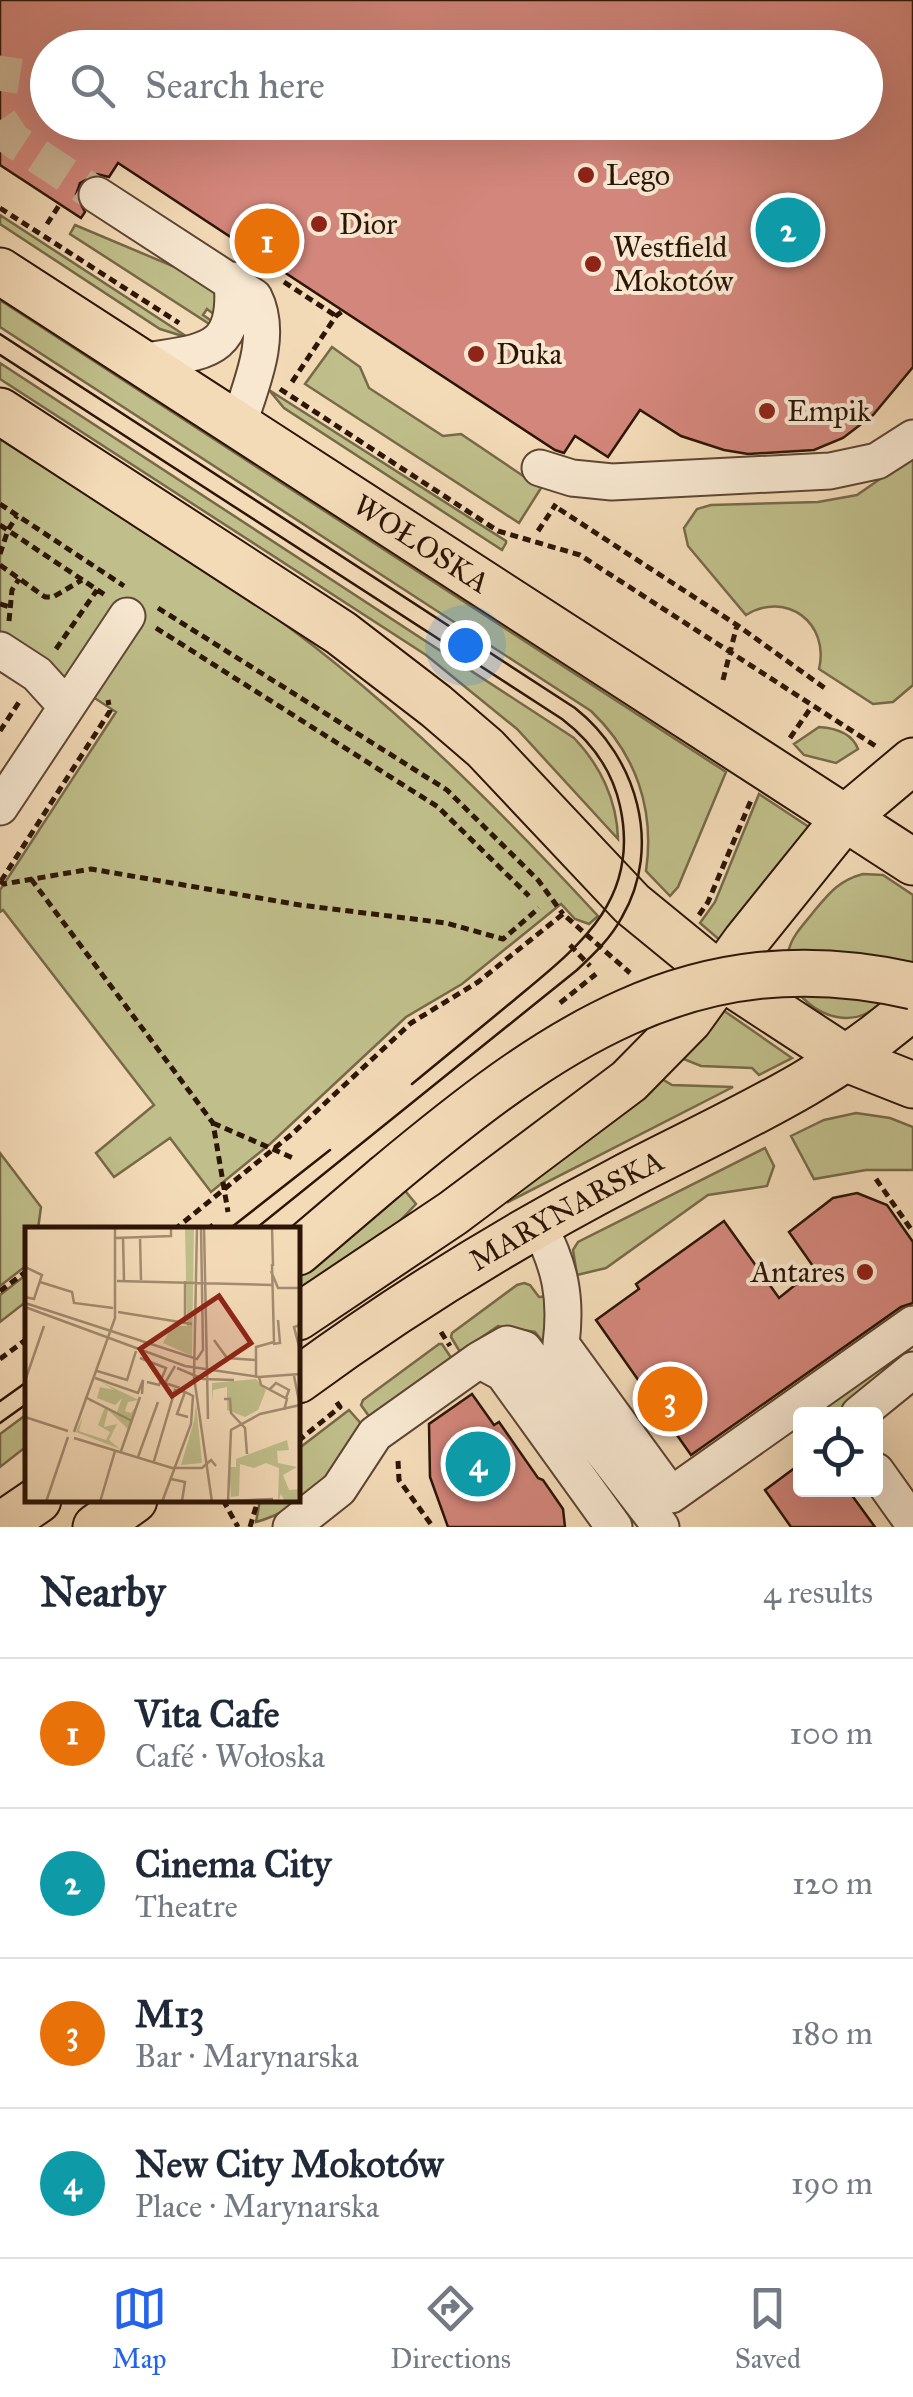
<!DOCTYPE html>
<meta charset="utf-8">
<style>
:root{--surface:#fff;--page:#f2f2f3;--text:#1f2937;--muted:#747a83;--line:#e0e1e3;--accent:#2563eb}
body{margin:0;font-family:"IM FELL Great Primer",serif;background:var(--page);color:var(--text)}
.controls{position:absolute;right:30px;bottom:30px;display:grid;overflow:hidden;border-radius:10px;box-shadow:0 10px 40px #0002}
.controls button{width:90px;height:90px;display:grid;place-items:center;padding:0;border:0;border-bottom:2px solid var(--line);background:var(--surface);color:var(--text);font:50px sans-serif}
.you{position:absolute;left:465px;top:645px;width:35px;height:35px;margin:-25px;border:8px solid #fff;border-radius:50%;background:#1a73e8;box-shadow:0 0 0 15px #1a73e833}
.badge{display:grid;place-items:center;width:65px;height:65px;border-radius:50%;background:var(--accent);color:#fff;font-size:32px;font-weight:700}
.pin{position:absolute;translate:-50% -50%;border:5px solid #fff;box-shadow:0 2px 10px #0006}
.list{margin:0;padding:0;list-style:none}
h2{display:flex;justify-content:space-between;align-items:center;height:130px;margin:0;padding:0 40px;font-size:42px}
h2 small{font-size:32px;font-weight:400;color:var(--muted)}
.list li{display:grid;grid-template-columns:65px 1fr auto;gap:30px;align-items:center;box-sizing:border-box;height:150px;padding:0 40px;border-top:2px solid var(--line)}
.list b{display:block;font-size:38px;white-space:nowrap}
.list p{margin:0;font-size:32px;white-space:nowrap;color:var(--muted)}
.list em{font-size:32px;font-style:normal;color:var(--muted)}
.icon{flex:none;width:55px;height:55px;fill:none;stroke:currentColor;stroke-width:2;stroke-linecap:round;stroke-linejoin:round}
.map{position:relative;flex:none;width:913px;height:1527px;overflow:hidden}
.search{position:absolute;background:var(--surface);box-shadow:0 10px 40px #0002;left:30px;right:30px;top:30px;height:110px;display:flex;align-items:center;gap:25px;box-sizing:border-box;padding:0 35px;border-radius:55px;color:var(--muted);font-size:38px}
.sheet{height:730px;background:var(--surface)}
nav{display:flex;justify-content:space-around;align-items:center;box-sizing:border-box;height:140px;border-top:2px solid var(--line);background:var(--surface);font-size:28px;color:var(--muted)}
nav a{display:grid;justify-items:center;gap:5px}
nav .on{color:var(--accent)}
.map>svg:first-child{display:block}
.green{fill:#c0bf8b;stroke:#766a48;stroke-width:2.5}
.building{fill:#d3867b;stroke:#2c1506;stroke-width:2.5;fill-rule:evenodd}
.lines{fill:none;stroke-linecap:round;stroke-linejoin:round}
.minor-tunnel{stroke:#ccb394;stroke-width:35;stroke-dasharray:35 18;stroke-linecap:butt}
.minor-casing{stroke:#5e4632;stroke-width:39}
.major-casing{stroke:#2c1506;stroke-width:49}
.path{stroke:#2c1506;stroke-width:5;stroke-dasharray:8 5;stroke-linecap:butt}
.minor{stroke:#f8e8d1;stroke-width:35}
.major{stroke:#f4dbb8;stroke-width:45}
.tram{stroke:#2c1506;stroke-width:2.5}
.major-bridge-casing{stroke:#2c1506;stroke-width:49;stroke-linecap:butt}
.major-bridge{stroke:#f4dbb8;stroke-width:45}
.poi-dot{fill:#8f2418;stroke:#f8e8d1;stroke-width:4}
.labels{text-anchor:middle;stroke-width:8;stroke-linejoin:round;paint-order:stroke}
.poi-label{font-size:30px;fill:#2c1506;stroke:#f8e8d1;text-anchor:start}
.street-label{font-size:30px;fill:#2c1506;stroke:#f8e8d1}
.inset-road{fill:none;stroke:#a48c71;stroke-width:2.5}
.view{fill:#8f2418;fill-opacity:0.15;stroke:#8f2418;stroke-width:5}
.inset-edge{fill:none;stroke:#2c1506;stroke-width:5}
</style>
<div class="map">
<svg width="913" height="1527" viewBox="0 0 913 1527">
<rect width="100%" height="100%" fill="#f4dbb8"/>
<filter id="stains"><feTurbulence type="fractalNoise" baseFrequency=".002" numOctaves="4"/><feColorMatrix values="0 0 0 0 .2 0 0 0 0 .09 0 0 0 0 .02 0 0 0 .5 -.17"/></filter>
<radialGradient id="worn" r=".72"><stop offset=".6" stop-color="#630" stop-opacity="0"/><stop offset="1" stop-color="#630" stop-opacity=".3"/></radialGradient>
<path class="green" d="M0,215L189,338L160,329L0,224Z
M75,225L201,278L217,296L219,318L207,309L203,315L216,324L214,327L70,234Z
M0,300L726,772L678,887L670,896L646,871C655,809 636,754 591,711L0,327Z
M332,347L360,367L369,388L443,436L461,434L541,488L519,523L305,384Z
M0,363L574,738C600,765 617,800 618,839L517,729L426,655L0,379Z
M269,390L506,541V543L502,550L284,408Z
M0,439C112,511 231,579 335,663C430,740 515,826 598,916L589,924L575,919L561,904L462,984L406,1017L270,1144L211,1192L170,1138L114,1177L96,1153L154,1105L3,910L0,912V890L116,712L0,636Z
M913,456V685L893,702L873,704L819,669C830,623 786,590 746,615L688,546L684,528L697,509L711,505L818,502L857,495Z
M819,727C835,728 852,733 858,749L836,763L804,755L794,744Z
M759,794L809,827L722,942L700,923L715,902Z
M863,874L883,875L913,895V971C899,985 885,1004 867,1013C829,1033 776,989 789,949C793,934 806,922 815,910C830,892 840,880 863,874Z
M720,1008L792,1058L759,1075L752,1068L701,1066L681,1058Z
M662,1079L672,1085L733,1087L508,1202L506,1197Z
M856,1113L890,1118L913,1127V1170H866L814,1179L791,1136L824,1120Z
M765,1148L774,1166L767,1186L708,1195L606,1268L577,1275L573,1250L578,1242Z
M0,1153L41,1207L38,1229L28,1230L27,1265L0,1286Z
M402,1187L416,1204L392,1229L298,1294V1276Z
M27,1274V1301L0,1322V1295Z
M524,1283L530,1285L539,1297L549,1296L547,1338L543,1342L535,1332L498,1326L460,1352L451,1337L452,1333L517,1285Z
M439,1344H442L452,1359L374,1413L371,1419L361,1405L363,1400Z
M902,1345L898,1369L843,1414H819L814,1408Z
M349,1410L365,1428C336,1470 307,1508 256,1522L260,1500H298V1449Z
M27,1414V1446L0,1467V1434Z"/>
<path class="building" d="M0,0H913V367L873,415L843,438L814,450L748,454L724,450L681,436L640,410L608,457L575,436L564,453L555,450L118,163L109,177L97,174L80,183L76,195L85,212L81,218L0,165ZM48,48H866V122H48Z
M857,1193L887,1205L913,1242V1303L901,1307L691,1455L596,1320L639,1289L636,1284L724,1221L779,1298L815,1269L789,1232L833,1198Z
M472,1394L494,1425L499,1422L538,1478L543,1480L563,1509L565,1527H448L430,1477L429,1424Z
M800,1464V1490H848L875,1527H791L765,1490Z"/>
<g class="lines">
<path class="minor-tunnel" d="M0,91L7,46
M0,120L13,140L97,195"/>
<g class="minor-casing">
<path id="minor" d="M97,195L254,297C274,336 250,387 238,426
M141,362C202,351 239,356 232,280
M540,468L572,478L612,482L830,471L877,461L913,438
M0,650L37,674L66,706
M0,807L127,616
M538,1224C560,1266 567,1297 561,1344L671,1495L913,1324
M479,1360L507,1344L524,1349L661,1527
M859,1414L913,1370
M876,1471L913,1523
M291,1527L339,1489L375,1434L479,1360L503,1373L614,1527"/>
</g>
<g class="major-casing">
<g id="major">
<path id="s1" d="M0,271L913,862"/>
<path d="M0,411L341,633L436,706L485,748L632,904L720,976L847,1059L913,1085"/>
<path d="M298,1252L386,1177"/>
<path d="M298,1317L453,1213L629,1081L689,1020L746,941L845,818L913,761"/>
<path id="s2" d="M298,1380C403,1303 510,1237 627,1176C725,1125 830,1081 913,1006"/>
<path d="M0,1526L38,1500"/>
<path d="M96,1527L134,1500"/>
</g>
</g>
<path class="path" d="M0,208L179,323
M47,224L60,204
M284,282L336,316
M292,382L336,316L344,310
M280,389L498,531L580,555L877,747
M0,504L124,586
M559,509L737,625L826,689
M0,525L105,595
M538,531L556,504
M0,554L8,530L17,516
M0,565L45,597H53L82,580
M0,604L10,607
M158,608L447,790L538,880L563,914
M9,621L12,590L19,579
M156,628L438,807L529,896
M56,649L97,590
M723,680L737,625
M0,731L21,699
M790,738L812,706
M31,879L213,1123L228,1212
M0,881L4,884L91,869L300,905L446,923L503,939L539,908
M1,881L110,711L108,700
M699,915L708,902L752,798
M570,945L590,966
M560,1003L596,974
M213,1123L293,1158
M876,1179L913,1232
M38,1229V1230
M174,1230L292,1134L411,1023L478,982L563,914L630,973
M207,1230L214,1224
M0,1291L28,1270
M441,1332L450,1346
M0,1359L28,1338
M298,1441L340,1407L336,1401
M398,1461L399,1480L433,1527
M223,1500L238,1527
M250,1527L258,1500"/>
<use href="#minor" class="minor"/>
<use href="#major" class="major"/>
<path class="tram" d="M0,334L575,708C637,757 663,846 622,917C611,938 594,954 577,970L254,1230
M0,355L562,719C592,742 612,769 620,806C641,901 578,947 513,1001C479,1029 446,1056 412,1084
M228,1230L330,1150
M0,1401L28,1381
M0,1423L28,1403"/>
<g class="major-bridge-casing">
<path id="major-bridge" d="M386,1177C547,1043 691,935 913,986"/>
</g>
<use href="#major-bridge" class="major-bridge"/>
</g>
<g class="poi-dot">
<circle cx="586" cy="175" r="10"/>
<circle cx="319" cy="224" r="10"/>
<circle cx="593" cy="264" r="10"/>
<circle cx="476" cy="354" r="10"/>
<circle cx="767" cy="411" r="10"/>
<circle cx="865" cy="1272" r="10"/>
</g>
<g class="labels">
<g class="poi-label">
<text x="606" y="185">Lego</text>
<text x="339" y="234">Dior</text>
<text x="613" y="257">Westfield<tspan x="613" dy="34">Mokotów</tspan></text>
<text x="496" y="364">Duka</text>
<text x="787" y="421">Empik</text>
<text x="845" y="1282" text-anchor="end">Antares</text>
</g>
<g class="street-label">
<text dy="10" stroke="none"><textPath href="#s1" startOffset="502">WOŁOSKA</textPath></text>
<text dy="10" stroke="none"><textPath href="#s2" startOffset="318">MARYNARSKA</textPath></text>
</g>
</g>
<g transform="translate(25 1227)">
<rect width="275" height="275" fill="#f4dbb8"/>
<path d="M160,0H169L167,129L138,116L147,99H162ZM231,152L241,163L233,183L220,190L202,183V160L188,163L187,176V156ZM76,155L114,173L103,175L100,184L106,186L112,178L103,202L83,183L79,200L92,197L84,213L95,222L51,205L58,189L54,204L81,213L85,205L73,198L80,180L64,174L65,173L92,185L97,171L90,178L72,171L75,160L89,163ZM171,176L177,236L156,238L169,194ZM262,213L264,223L252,224L253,236L272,240L258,248L264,263L275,262V275H260L256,267L253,275L254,241L241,236L229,241L215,237L214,269L206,270L204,240H211V232Z" fill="#c0bf8b"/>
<path class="inset-road" d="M172,0L169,150L187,275M179,0L183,192M247,0L248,39M98,10L99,53M115,10L116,53M90,11L146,9V0M0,40L17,48L9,72L0,70M246,44L253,61H275M92,54L247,58M160,54V97M15,55L47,65L49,76L88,81M0,76L172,132L178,123L176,0M0,80L160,139L234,150L275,147M93,85L167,97M275,98L269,100L275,123M189,113L202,131L230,133M248,117L255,116L253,93M115,131L141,141L134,158L122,155M150,139L140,156L155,161M152,141L178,152L209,153M72,144L102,153L111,124M269,149L275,179M231,150V120L249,115L247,37M234,150L236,158L262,172L259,183M70,151L113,166L118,153L117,167M0,154L19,99M245,162L251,156L264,163L261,171M60,170L107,194M199,172H205L206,186L220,201L222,227M0,190L43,204M49,205L90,91V0M49,211L147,241H177L186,233L191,239M96,224L115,170M113,230L133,175M129,234L150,163L160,165M146,252L160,255L157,274M203,274L248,272M21,275L43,210M75,275L90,224M137,275L166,197L168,169L160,165L152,187L163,190M203,275L206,203L235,187L275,178"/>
<path class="view" d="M194,69L226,116L147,169L115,122Z"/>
<rect width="275" height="275" class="inset-edge"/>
</g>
<rect width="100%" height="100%" filter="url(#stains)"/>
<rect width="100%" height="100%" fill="url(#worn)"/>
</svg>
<div class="controls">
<button><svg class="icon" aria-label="locate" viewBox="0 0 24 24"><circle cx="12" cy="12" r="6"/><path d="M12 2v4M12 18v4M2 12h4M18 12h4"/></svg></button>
</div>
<div class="you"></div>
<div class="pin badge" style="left:267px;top:241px;background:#e8710a">1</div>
<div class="pin badge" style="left:788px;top:230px;background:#0f9aa8">2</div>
<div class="pin badge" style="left:670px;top:1399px;background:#e8710a">3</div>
<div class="pin badge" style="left:478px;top:1464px;background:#0f9aa8">4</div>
<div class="search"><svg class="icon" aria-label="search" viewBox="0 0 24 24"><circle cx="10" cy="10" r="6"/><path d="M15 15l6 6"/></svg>Search here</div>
</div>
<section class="sheet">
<h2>Nearby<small>4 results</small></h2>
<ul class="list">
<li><span class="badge" style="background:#e8710a">1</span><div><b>Vita Cafe</b><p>Café · Wołoska</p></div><em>100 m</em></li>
<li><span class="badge" style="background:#0f9aa8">2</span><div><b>Cinema City</b><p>Theatre</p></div><em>120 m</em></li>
<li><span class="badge" style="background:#e8710a">3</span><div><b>M13</b><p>Bar · Marynarska</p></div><em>180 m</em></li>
<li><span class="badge" style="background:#0f9aa8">4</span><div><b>New City Mokotów</b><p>Place · Marynarska</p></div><em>190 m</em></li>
</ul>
</section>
<nav>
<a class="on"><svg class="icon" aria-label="map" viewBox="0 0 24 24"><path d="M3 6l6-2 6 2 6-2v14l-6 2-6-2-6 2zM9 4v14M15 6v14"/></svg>Map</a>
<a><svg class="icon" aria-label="directions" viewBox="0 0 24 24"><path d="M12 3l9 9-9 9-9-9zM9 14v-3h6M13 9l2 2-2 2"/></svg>Directions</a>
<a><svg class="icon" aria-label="saved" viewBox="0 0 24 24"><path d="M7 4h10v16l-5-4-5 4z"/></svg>Saved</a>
</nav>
